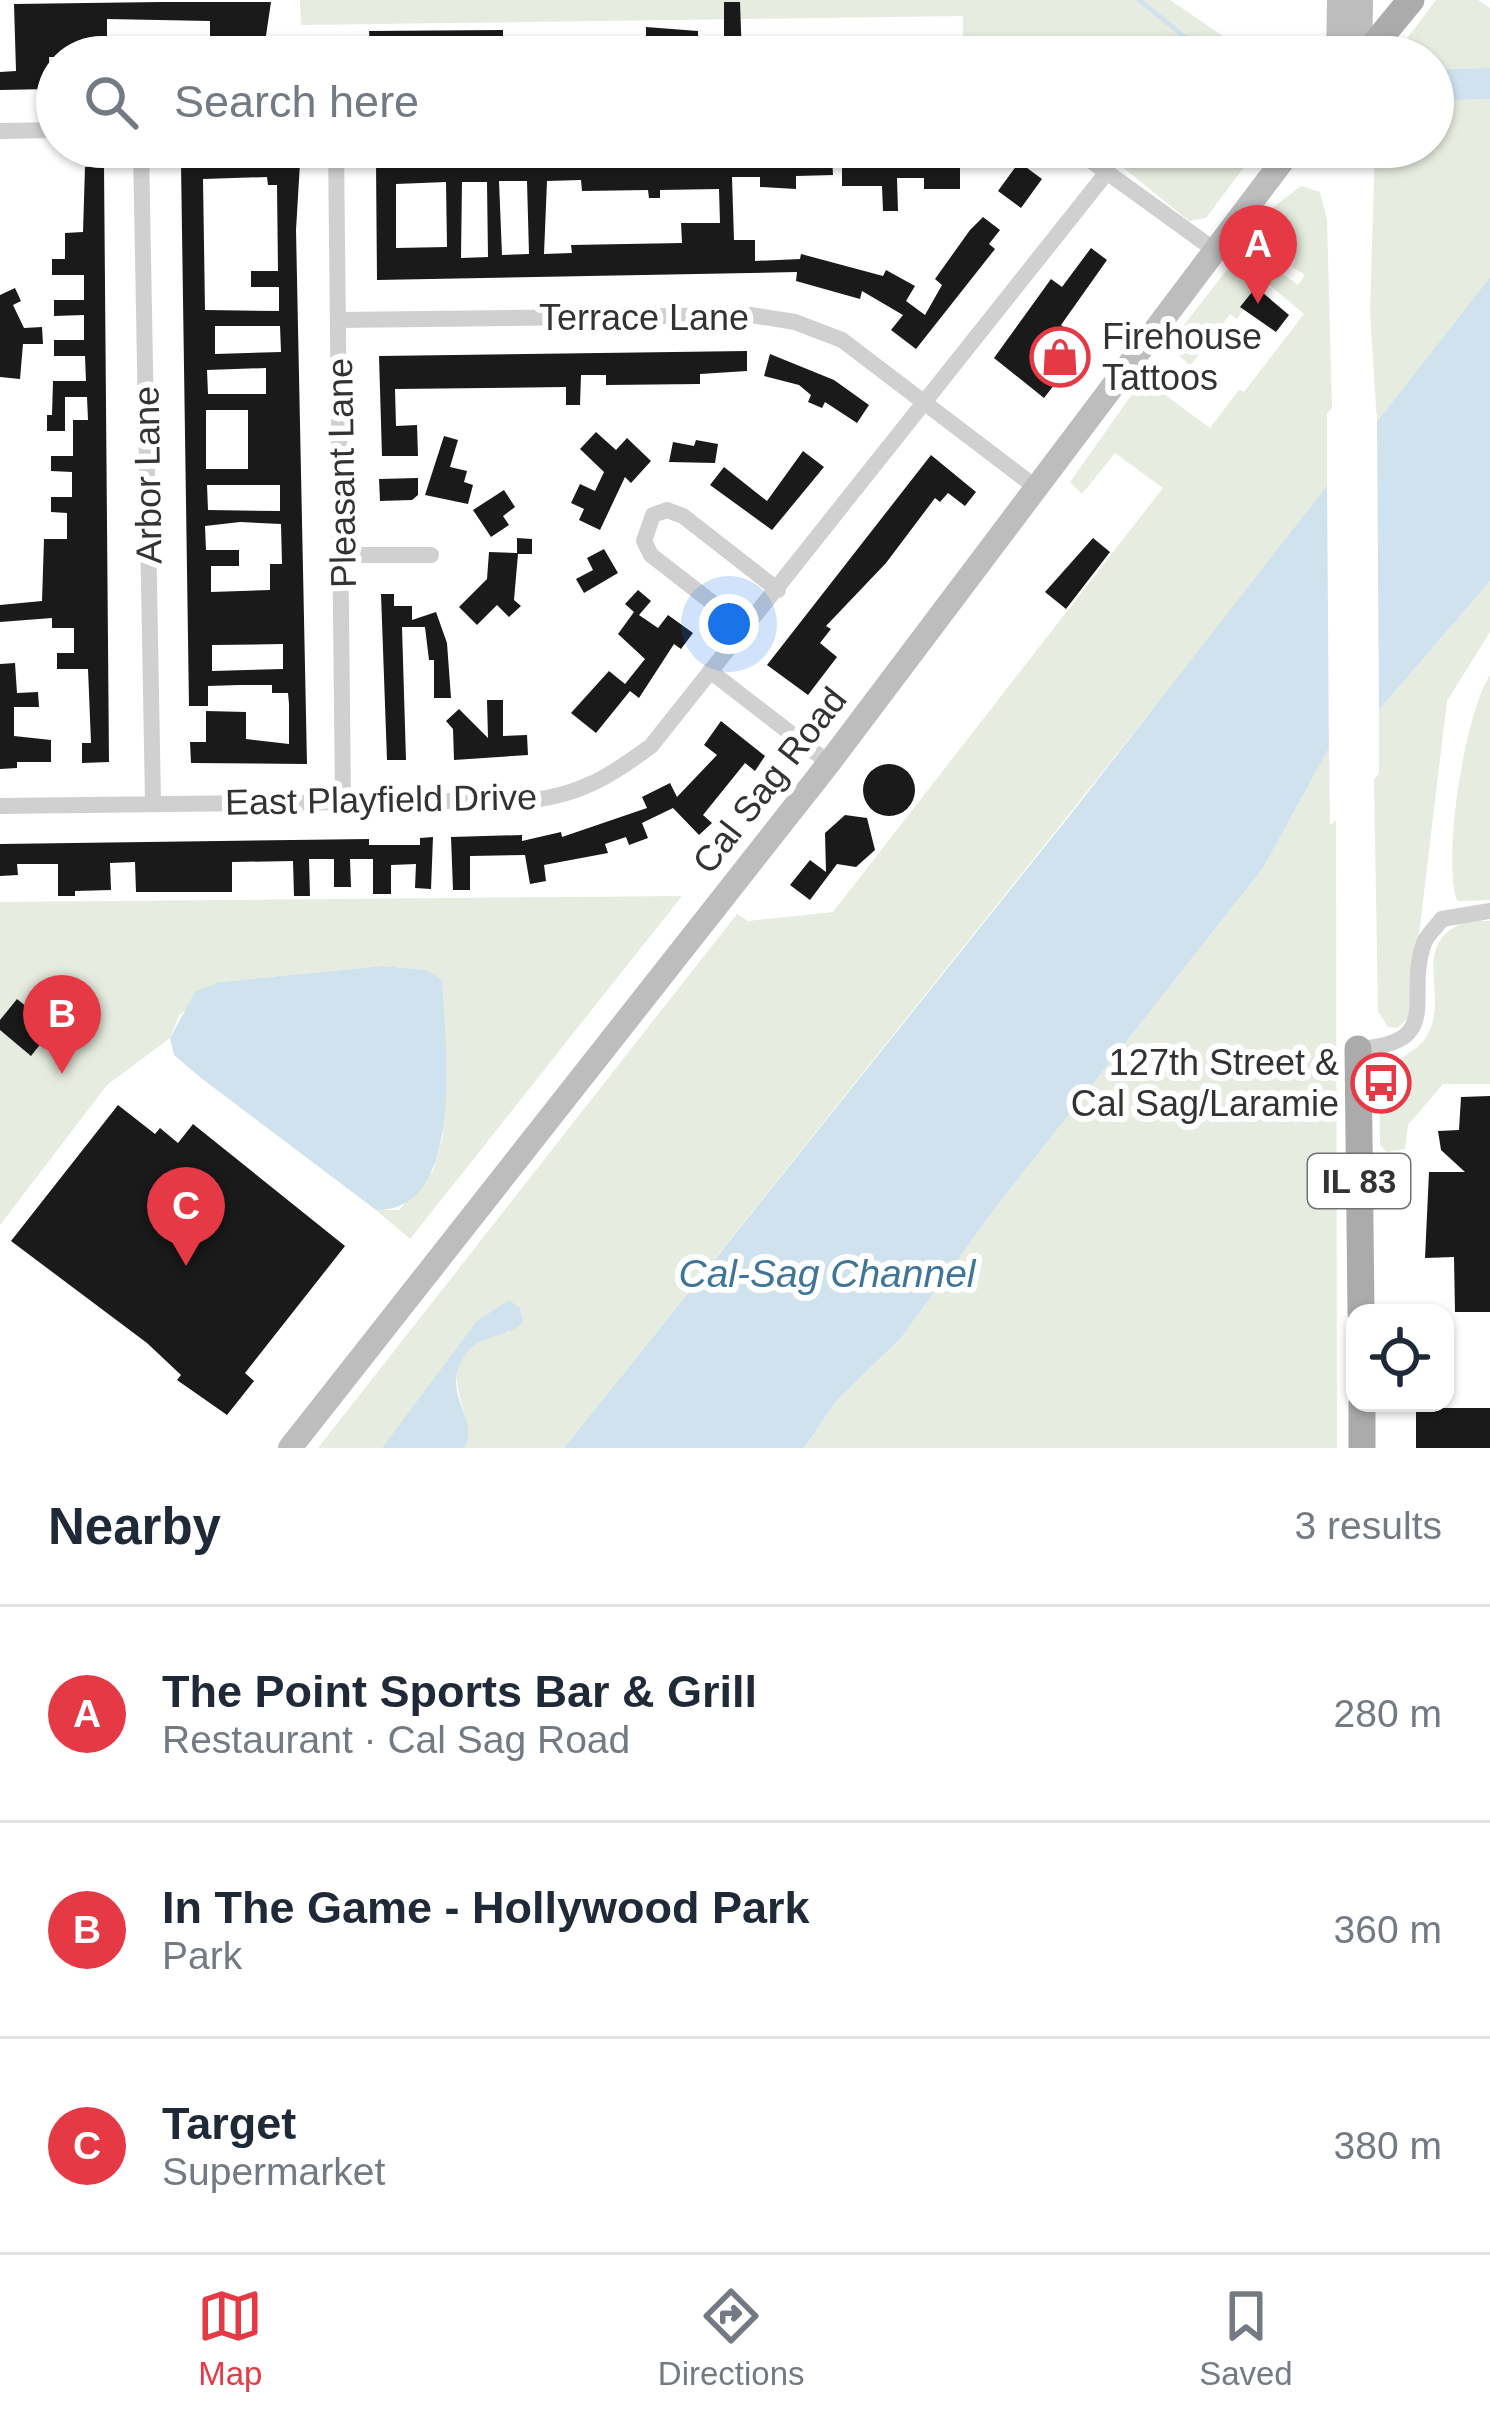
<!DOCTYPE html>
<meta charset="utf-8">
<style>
:root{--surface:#fff;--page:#f2f2f3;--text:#1f2937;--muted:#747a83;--line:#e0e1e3;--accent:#e63946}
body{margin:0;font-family:Arial,sans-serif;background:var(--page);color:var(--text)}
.controls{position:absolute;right:36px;bottom:36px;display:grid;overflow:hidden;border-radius:24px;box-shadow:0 3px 9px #0004}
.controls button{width:108px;height:108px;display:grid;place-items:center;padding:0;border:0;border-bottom:3px solid var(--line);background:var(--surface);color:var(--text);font:60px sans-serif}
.you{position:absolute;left:729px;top:624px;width:42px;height:42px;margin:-30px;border:9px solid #fff;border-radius:50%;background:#1a73e8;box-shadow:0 0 0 18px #1a73e833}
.badge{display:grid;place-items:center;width:78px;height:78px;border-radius:50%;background:var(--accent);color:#fff;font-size:39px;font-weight:700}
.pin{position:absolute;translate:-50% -99px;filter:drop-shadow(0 3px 6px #0008)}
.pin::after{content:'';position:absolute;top:63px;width:42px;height:36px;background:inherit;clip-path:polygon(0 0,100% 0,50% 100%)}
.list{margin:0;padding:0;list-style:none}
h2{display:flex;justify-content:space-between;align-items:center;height:156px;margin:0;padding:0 48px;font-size:51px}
h2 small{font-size:39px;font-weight:400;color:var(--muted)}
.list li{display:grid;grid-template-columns:78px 1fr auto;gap:36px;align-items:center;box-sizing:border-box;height:216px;padding:0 48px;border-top:3px solid var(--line)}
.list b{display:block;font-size:45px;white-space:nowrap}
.list p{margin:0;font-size:39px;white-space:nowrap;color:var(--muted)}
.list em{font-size:39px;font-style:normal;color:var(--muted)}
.icon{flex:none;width:66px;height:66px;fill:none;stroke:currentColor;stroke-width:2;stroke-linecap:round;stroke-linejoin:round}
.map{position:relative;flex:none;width:1490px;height:1448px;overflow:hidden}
.search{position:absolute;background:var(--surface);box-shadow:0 3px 9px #0004;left:36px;right:36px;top:36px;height:132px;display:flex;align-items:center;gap:30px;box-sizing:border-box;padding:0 42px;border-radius:66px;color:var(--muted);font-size:45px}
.sheet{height:804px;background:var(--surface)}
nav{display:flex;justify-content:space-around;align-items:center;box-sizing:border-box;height:168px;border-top:3px solid var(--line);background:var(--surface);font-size:33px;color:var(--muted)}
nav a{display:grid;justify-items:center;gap:6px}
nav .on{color:var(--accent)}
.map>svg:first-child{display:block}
.green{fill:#e6ecdf}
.water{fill:#cfe2ee}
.pier{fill:#fff}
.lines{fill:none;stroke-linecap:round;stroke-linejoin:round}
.stream{stroke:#cfe2ee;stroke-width:4.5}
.building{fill:#1a1a1a;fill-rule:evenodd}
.street{stroke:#d0d0d0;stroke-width:16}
.secondary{stroke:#bdbdbd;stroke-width:24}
.primary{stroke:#ababab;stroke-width:27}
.labels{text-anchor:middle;stroke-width:12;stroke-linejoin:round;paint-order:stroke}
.shield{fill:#fff;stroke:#707070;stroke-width:3}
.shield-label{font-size:33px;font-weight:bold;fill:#333}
.street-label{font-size:36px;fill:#333;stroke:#fff}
.poi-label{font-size:36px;fill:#333;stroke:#fff;text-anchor:start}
.water-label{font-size:39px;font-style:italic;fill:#3f7597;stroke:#fff}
</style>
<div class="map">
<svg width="1490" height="1448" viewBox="0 0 1490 1448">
<rect width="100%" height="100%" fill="#fff"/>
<path class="green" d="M300,0H1170L1254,57L1321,56L1320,57H963V16L301,25Z
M1436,0H1478L1490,8V68L1433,69V57H1393Z
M1490,99V277L1377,422L1370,312L1375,147H1433V101Z
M1098,147H1259L1206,218L1189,221Z
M1301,186L1320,192L1327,219L1332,408L1327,414V487L1242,597L564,1448H464C483,1416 411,1346 510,1332L509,1300L382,1448H318L737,914L748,921L833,912L1163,488L1115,453L1082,494L1070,482L1147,373L1160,370L1177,383L1168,397L1210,428L1239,390L1244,392L1304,314L1236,257L1249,249L1298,285L1305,275L1292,267L1295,260L1261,238L1271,209Z
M1229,267L1256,287L1237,319L1230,314L1190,366L1172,348L1174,338Z
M1490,581V632L1447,701L1409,1017L1397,1028L1388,1027L1378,1011L1374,779L1379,773V710Z
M1490,675V900L1457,901C1442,856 1465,714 1490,675Z
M1329,748L1330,825L1336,820L1337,1448H804L836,1401L901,1338L996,1207L1263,868Z
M682,896L410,1239L376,1210H399L433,1171L443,1136L442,981L427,970L383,966L219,982L179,1015L170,1038L107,1085L0,1225V902Z
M1469,921H1490V1084H1443L1408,1125L1405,1149L1387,1152L1380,1145L1379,1076C1392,1058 1418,1054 1428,1034C1450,993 1407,941 1469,921Z"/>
<path class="water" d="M1490,68V99L1433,101V69Z
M1490,277V581L1379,710L1329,748L1263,868L996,1207L901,1338L836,1401L804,1448H564L1074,810Z
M383,966L427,970L442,980C445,1042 467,1212 376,1210L201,1078L174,1055L170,1038L195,992L219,982Z
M509,1300L520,1308L523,1322C506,1340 481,1332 465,1355C438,1393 482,1420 464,1448H382L477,1321Z"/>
<path class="pier" d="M1377,413L1379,718L1329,760L1327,477Z"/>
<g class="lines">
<path class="stream" d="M1139,0L1210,57"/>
</g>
<path class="building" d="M161,2H271L264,49L210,48V21L107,19V57H49L50,89L0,90V72L16,71L14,4Z
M724,2H740L742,57H730L729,46H724Z
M646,27L698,31V48H682V57H646Z
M503,30V46L370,47L369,31Z
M857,155H947V168H960V189H924V178H897L898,211H883L882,186H842V164H857Z
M832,156L833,175L796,176V189L760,187V177H732L734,240H755V261L800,259L801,254L883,276L886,270L915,286L906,301L925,315L942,285L935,279L970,230L983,217L1000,230L989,244L995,249L916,349L891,330L903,315L862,291L860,299L796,281L797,272L377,280L376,162ZM581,180L582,191L648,190L649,198H660V190L719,189L720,223H681L682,243L571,245L572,253L544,254L547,181ZM499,181H527L529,254L502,255ZM446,182L447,247L396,248V184ZM462,182H487L488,257L461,258Z
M1019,162L1042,179L1021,208L998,191Z
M181,163H300L296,230L307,764L191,763L190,742H206V711L246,712V739L289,744V704L288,693H272V685H239L208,686V706H189ZM267,177L268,185H277L278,271H251V287H279V311L205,310L203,179ZM215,326H280L281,352L215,354ZM266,368V394H208L207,370ZM206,410H248V469H206ZM207,485H280V511L208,510ZM240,522L281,524L282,564H270V590L211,592V566H239V550H206L205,526ZM283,644V669L212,671V645Z
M104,166L109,762L82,763V743H91L88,669H57V653H74V628H52V618L0,622V605L42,601L44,539H67V513L51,512V497H72V472L51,471V456H73V420H88L87,397H65V431H47V415H52L53,381H86L85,356H54V340H84V315L54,316V300H84V275H52V259H65V233L83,232L85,167Z
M1091,248L1107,260L1061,325L1086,344L1044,398L994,358L1051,279L1062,287Z
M1256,287L1289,315L1276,332L1240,307Z
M15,288L21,301L13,305L24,328L42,327L43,344H23L20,379L0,377V295Z
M747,351V371L700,374V384L606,385V375H581L580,405H566V387L395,389L396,426L417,425L418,456H382L379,356Z
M770,354L834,380L869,405L857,423L825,402L822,408L808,402L811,395L799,385L764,376Z
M596,432L616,450L627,438L651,461L631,483L625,477L600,530L579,520L584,509L571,503L580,484L595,491L604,472L580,449Z
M444,436L458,440L450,467L467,471L464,482L473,485L468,504L425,495Z
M696,440L718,444L715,463L669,462L673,442L694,446Z
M803,451L824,467L772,530L710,485L724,467L767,501Z
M931,455L976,492L965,506L948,493L940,502L935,498L886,563L826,626L831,629L820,643L837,657L808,695L767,665Z
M418,478V495L412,500L380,501L379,479Z
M504,490L515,507L503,516L509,525L491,537L473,510Z
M517,538L532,539V554H518L514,600L521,606L509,617L497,605L477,625L459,607L487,579L489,552L517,553Z
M1093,538L1110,552L1066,609L1045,592Z
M604,549L618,573L584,593L576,579L593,570L587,558Z
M638,590L651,601L639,615L658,628L668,615L693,633L681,649L674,644L639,698L630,691L596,733L571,713L609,671L625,684L645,659L618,634L634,612L625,604Z
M381,594H394V606H412V620L436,612L447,643L451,698H434V660H429L425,627H402L406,760H387Z
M15,663L17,693L38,692L39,707H14V736L51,740V762H17V768L0,769V664Z
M487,700H503V736L527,735L528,755L454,760L453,729L446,721L459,709L488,738Z
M721,721L765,756L755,771L745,763L703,815L712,823L699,835L673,808L642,823L648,838L629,845L626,837L605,844L608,853L544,865L546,881L530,884L525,855L470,856V890H453L451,837L522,835V841L561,832L562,837L647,808L642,797L670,783L677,797L717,755L704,745Z
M863 790a26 26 0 1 1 52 0a26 26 0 1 1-52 0Z
M845,815L867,818L875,850L856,867L837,864L810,900L790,885L810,860L826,872L825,833Z
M433,837L431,889L415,888L416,864L391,865V894H373V859H350L351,887H334V859H309L310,896H294L293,861L232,862V892H136L135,862L110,863L111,890L75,891V896H58V864H17L18,875L0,876V844L369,839V845H420V838Z
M17,999L53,1028L31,1056L0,1030V1020Z
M1490,1096V1312H1455L1454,1257L1425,1258L1429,1172H1465L1441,1150L1438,1131L1459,1130L1461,1097Z
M118,1105L155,1134L160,1128L178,1143L193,1124L345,1246L245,1373L254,1381L227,1415L177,1380L181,1375L147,1343L11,1241Z
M1416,1408H1490V1448H1416Z"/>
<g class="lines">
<path class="street" d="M0,131L57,130
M141,147L153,802
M336,147L343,799
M1072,147L1216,251
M339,320L751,315L795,322L842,340L1038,489
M343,555H431
M746,629L651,555L644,541L653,515L667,510L683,516L778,590
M710,671L829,763
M0,806L533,800C582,794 612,775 651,746L1108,171
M1358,1049C1446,1043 1404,998 1424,943C1427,935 1437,926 1442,919L1490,911"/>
<path class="secondary" d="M1338,57L1339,0
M1360,57L1361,0
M290,1448L829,763L1293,147"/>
<path class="primary" d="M1364,57L1411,0
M1358,1049L1361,1313
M1362,1403V1448"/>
</g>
<defs>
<g id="shop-ring" transform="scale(3)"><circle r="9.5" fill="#fff" stroke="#e63946" stroke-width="1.5"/><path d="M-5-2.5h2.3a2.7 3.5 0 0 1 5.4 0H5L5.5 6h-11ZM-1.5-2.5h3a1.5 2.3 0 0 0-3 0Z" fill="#e63946"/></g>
<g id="bus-ring" transform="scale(3)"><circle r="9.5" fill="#fff" stroke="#e63946" stroke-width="1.5"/><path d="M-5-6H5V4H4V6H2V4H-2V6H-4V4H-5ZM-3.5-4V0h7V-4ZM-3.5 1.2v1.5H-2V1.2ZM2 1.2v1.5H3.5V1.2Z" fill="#e63946"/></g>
</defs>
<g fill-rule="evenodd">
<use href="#shop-ring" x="1060" y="357"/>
<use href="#bus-ring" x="1381" y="1083"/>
</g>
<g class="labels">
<rect class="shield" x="1308" y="1154" width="102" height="54" rx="9"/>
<g class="shield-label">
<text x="1359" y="1193">IL 83</text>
</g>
<g class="street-label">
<text x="644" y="330">Terrace Lane</text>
<text transform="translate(341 473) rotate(-91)" y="13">Pleasant Lane</text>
<text transform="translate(147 475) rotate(-91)" y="13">Arbor Lane</text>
<text transform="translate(769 780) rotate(-52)" y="13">Cal Sag Road</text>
<text transform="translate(381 799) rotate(-1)" y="13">East Playfield Drive</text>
</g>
<g class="poi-label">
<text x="1102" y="349">Firehouse<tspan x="1102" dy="41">Tattoos</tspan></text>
<text x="1339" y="1075" text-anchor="end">127th Street &amp;<tspan x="1339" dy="41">Cal Sag/Laramie</tspan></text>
</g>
<g class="water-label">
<text x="827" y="1287">Cal-Sag Channel</text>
</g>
</g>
</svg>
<div class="controls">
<button><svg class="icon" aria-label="locate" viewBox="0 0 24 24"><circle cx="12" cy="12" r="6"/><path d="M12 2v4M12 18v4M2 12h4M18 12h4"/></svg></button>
</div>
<div class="you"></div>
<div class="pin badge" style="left:1258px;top:304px">A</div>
<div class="pin badge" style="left:62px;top:1074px">B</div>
<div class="pin badge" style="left:186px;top:1266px">C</div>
<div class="search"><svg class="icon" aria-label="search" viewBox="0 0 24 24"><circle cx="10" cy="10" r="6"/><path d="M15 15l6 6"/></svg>Search here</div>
</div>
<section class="sheet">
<h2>Nearby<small>3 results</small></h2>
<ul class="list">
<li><span class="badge">A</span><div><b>The Point Sports Bar &amp; Grill</b><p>Restaurant · Cal Sag Road</p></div><em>280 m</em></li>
<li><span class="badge">B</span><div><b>In The Game - Hollywood Park</b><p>Park</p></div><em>360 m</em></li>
<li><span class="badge">C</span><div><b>Target</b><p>Supermarket</p></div><em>380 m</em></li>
</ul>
</section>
<nav>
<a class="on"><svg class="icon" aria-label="map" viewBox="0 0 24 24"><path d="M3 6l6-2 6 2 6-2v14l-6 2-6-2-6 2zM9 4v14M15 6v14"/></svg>Map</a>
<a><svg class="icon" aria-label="directions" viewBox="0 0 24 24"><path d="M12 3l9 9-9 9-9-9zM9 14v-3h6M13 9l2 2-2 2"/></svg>Directions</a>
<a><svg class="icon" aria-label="saved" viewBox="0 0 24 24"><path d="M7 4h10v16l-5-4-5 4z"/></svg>Saved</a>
</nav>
